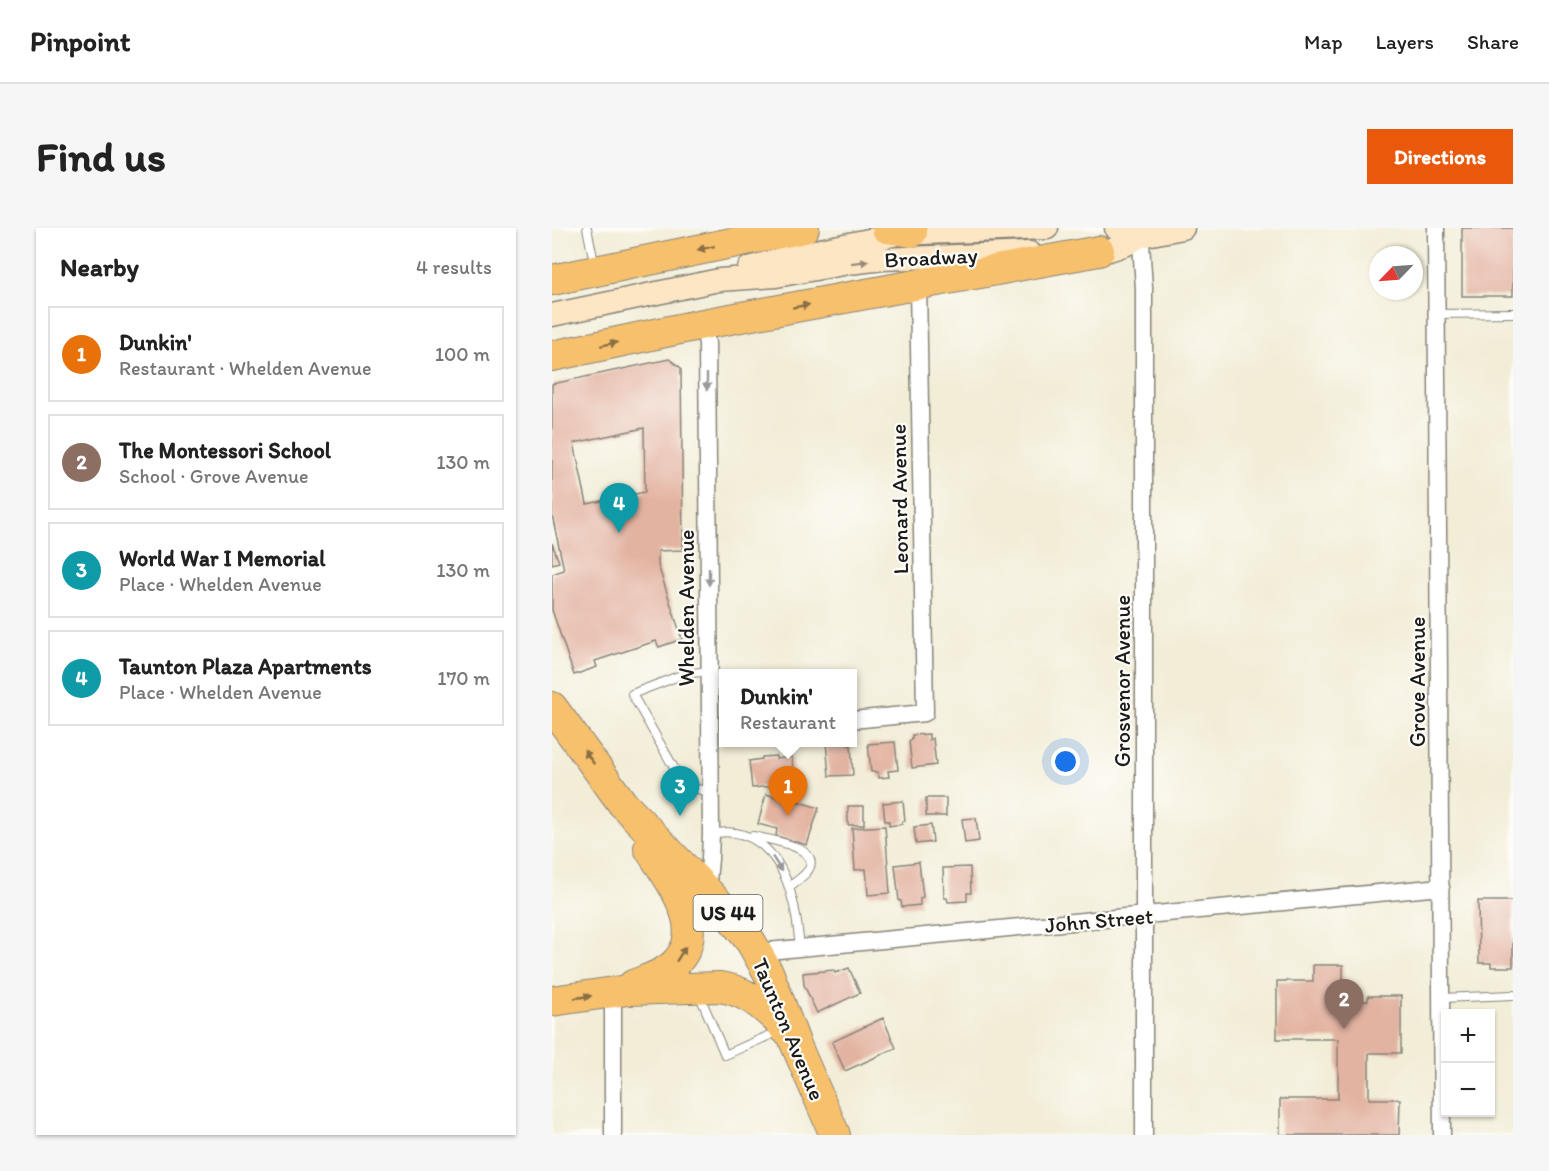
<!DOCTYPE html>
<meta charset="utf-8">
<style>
:root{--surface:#fff;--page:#f6f6f6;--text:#222;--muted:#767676;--line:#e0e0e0;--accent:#ea580c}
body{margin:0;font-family:Itim,sans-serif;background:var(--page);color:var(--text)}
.controls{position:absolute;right:18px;bottom:18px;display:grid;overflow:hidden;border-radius:0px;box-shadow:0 2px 4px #0004}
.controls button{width:54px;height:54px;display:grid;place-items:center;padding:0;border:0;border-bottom:2px solid var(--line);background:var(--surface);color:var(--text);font:30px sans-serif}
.compass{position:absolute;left:817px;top:18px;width:54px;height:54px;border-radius:50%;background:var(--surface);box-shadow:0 2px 4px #0004;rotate:245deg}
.you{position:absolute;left:514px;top:534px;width:21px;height:21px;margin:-15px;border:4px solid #fff;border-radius:50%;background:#1a73e8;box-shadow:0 0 0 9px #1a73e833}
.badge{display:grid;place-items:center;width:39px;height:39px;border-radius:50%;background:var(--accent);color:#fff;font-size:20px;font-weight:700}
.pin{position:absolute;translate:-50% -50px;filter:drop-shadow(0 2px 3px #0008)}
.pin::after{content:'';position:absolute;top:32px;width:21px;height:18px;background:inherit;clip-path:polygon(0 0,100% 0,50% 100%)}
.popup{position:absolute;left:167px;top:441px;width:138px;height:78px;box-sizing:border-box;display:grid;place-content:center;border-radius:0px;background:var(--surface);filter:drop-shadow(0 2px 4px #0005);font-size:20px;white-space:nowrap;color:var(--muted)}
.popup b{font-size:22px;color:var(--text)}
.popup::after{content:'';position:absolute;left:50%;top:100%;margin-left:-12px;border:12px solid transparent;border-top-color:var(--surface)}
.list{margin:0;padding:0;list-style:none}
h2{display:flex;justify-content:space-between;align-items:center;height:78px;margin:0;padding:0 24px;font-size:26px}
h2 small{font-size:20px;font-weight:400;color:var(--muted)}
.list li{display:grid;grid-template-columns:39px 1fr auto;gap:18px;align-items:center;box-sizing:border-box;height:96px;margin:0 12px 12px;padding:0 12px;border:2px solid var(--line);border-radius:0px}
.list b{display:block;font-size:22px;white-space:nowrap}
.list p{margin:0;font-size:20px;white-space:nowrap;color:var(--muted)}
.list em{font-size:20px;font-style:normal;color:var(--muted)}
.map{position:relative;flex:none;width:961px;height:907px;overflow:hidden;border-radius:0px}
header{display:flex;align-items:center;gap:36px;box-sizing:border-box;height:84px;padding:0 30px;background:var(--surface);border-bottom:2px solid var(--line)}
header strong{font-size:28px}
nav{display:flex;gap:33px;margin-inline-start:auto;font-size:21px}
.intro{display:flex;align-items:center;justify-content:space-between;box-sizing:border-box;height:144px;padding:0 36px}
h1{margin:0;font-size:42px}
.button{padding:15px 27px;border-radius:0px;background:var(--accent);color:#fff;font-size:21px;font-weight:700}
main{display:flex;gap:36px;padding:0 36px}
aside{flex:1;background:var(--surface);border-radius:0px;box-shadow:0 2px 4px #0004}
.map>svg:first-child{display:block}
.building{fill:#e3b3a1;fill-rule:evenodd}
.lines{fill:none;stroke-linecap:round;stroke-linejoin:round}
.lane-casing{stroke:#87847a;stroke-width:10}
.street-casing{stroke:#87847a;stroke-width:19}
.secondary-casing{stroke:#87847a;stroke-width:25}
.highway-casing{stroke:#87847a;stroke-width:32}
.lane{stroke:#fff;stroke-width:8}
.street{stroke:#fff;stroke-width:16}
.secondary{stroke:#fce6c4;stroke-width:22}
.highway{stroke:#f7c06c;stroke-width:30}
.oneway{fill:#8a6e44}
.oneway2{fill:#978b78}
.oneway3{fill:#999}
.labels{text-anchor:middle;stroke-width:4.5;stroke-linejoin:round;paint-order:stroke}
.shield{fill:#fdfcf7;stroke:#605f5e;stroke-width:1.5}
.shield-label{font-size:21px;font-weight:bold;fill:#1c1c1c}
.street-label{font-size:22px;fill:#1c1c1c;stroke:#fdfcf7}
</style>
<header>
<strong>Pinpoint</strong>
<nav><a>Map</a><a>Layers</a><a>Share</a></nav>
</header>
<div class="intro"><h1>Find us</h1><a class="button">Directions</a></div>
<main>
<aside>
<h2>Nearby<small>4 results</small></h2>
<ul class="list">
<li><span class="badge" style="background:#e8710a">1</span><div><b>Dunkin'</b><p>Restaurant · Whelden Avenue</p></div><em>100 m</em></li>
<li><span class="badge" style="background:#8d6e63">2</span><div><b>The Montessori School</b><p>School · Grove Avenue</p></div><em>130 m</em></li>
<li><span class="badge" style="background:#0f9aa8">3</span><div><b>World War I Memorial</b><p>Place · Whelden Avenue</p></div><em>130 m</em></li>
<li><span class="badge" style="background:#0f9aa8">4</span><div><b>Taunton Plaza Apartments</b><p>Place · Whelden Avenue</p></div><em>170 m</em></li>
</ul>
</aside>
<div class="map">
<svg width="961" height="907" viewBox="0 0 961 907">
<rect width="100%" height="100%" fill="#fdfcf7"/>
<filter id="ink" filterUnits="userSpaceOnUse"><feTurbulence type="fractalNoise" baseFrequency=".0167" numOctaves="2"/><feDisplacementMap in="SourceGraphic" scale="12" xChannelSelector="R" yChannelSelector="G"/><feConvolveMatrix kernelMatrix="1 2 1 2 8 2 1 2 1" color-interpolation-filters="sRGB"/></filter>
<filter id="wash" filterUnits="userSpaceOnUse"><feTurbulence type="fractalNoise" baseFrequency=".008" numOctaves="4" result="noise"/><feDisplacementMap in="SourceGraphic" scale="24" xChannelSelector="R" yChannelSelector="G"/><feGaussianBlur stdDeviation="1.35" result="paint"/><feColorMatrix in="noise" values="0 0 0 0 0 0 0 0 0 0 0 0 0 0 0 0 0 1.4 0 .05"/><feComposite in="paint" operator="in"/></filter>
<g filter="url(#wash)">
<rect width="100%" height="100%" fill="#f2edd7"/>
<g id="blocks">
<path class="building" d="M910,0H961V68H910Z
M117,131L129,140L131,322L106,323V337L130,411L107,419L104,413L43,433L45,439L22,447L0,382V346L12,342L0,287V156ZM92,200L93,264L35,276L22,215Z
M0,315L7,334L0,336Z
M377,506V512L381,510L384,537L360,540L357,513L360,511V507Z
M274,514H296V517H299L301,547L277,548Z
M343,514L346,542L336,543L337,549L327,550L326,544H319L316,516Z
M224,528V531L240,529L242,556L200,560L197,533L210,531V529Z
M236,564L249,568L247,574L267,580L255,617L224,608L225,601L206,596L214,566L234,572Z
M374,570H394V588H374Z
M351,573L353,593H350V596L337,598V593H333L331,575Z
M296,578H312V597H296Z
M424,590L427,613L413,615L410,591Z
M379,597L381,614L364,616L362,599Z
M333,598L338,665L316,667L314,641L303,642L300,600Z
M367,634L371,669L368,670V677L350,679L349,673H347L343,637Z
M418,639L419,665H415V673L396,674L395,670H392L391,640Z
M926,673H961V739H939V735H927Z
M761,737H791V773H816V768H849V825H817V871H848L847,907H728V871H786V811H725V753H761Z
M297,740L308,765L265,785L252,757L251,745L282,742L283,745Z
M331,790L344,820L293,843L280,814Z"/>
</g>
</g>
<g filter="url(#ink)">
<use href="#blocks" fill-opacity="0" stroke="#87847a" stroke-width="1.5"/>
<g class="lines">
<g class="lane-casing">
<path id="lane" d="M35,0L43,39
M885,86L961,85
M157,443L132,446L80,466L126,547L140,559L158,565
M159,606C203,596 230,630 240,670C245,686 246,703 248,720
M201,608C215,611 265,618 258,639C255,647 243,654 237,659
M147,766L173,827L227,803
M890,770L961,767"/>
</g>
<g class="street-casing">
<path id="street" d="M588,0L592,60V907
M884,0L890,907
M151,96L155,115L159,606L158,631L155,663
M300,492L373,485L366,57
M205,724L889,659
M61,907V765"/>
</g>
<g class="secondary-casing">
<path id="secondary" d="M564,0L589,8
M532,24L557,22L575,16L589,8L631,0
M197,40L239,28L346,6L495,0
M0,87L167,52L224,48L297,35L331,31L478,25"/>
</g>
<g class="highway-casing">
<path id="highway" d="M335,0L360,4
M0,52L252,0
M0,128L151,96L547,23
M0,479L71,576L175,684L199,714L217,746L244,817L283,907
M81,757C93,752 108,748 119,739C161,704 118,654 97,620
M0,773L76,762L167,759C194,762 211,778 230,796L233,801"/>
</g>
<use href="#lane" class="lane"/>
<use href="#street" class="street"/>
<use href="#secondary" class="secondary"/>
<use href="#highway" class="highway"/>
</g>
<defs><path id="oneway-solid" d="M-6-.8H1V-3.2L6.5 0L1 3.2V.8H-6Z" transform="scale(1.5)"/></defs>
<g class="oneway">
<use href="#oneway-solid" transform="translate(154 20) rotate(168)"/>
<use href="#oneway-solid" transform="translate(249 78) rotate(-10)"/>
<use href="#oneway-solid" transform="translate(57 116) rotate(-12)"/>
<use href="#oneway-solid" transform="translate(37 529) rotate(-126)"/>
<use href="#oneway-solid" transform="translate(129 726) rotate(-57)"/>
<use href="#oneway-solid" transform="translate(31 769) rotate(-8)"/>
</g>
<use class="oneway2" href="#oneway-solid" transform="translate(308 34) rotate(-7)"/>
<g class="oneway3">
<use href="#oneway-solid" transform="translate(155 154) rotate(90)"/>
<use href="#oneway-solid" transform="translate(157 349) rotate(90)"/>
<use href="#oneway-solid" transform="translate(225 636) rotate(57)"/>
</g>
</g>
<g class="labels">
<rect class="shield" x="141.5" y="667" width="69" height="36" rx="4.5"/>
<g class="shield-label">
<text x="176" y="692">US 44</text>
</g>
<g class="street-label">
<text transform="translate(379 29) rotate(-3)" y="8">Broadway</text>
<text transform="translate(347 271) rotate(-91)" y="8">Leonard Avenue</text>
<text transform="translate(134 380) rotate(-90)" y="8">Whelden Avenue</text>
<text transform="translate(570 453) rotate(-90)" y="8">Grosvenor Avenue</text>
<text transform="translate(865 454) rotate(-90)" y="8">Grove Avenue</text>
<text transform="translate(547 692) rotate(-5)" y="8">John Street</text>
<text transform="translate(237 801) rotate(67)" y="8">Taunton Avenue</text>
</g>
</g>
</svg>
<div class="controls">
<button>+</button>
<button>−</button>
</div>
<svg class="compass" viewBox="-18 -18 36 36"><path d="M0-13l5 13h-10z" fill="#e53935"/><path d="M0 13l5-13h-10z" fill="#767676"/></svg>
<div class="you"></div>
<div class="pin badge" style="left:236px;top:588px;background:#e8710a">1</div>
<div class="popup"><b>Dunkin'</b>Restaurant</div>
<div class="pin badge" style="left:792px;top:801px;background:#8d6e63">2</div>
<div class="pin badge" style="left:128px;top:588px;background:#0f9aa8">3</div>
<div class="pin badge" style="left:67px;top:305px;background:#0f9aa8">4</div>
</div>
</main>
